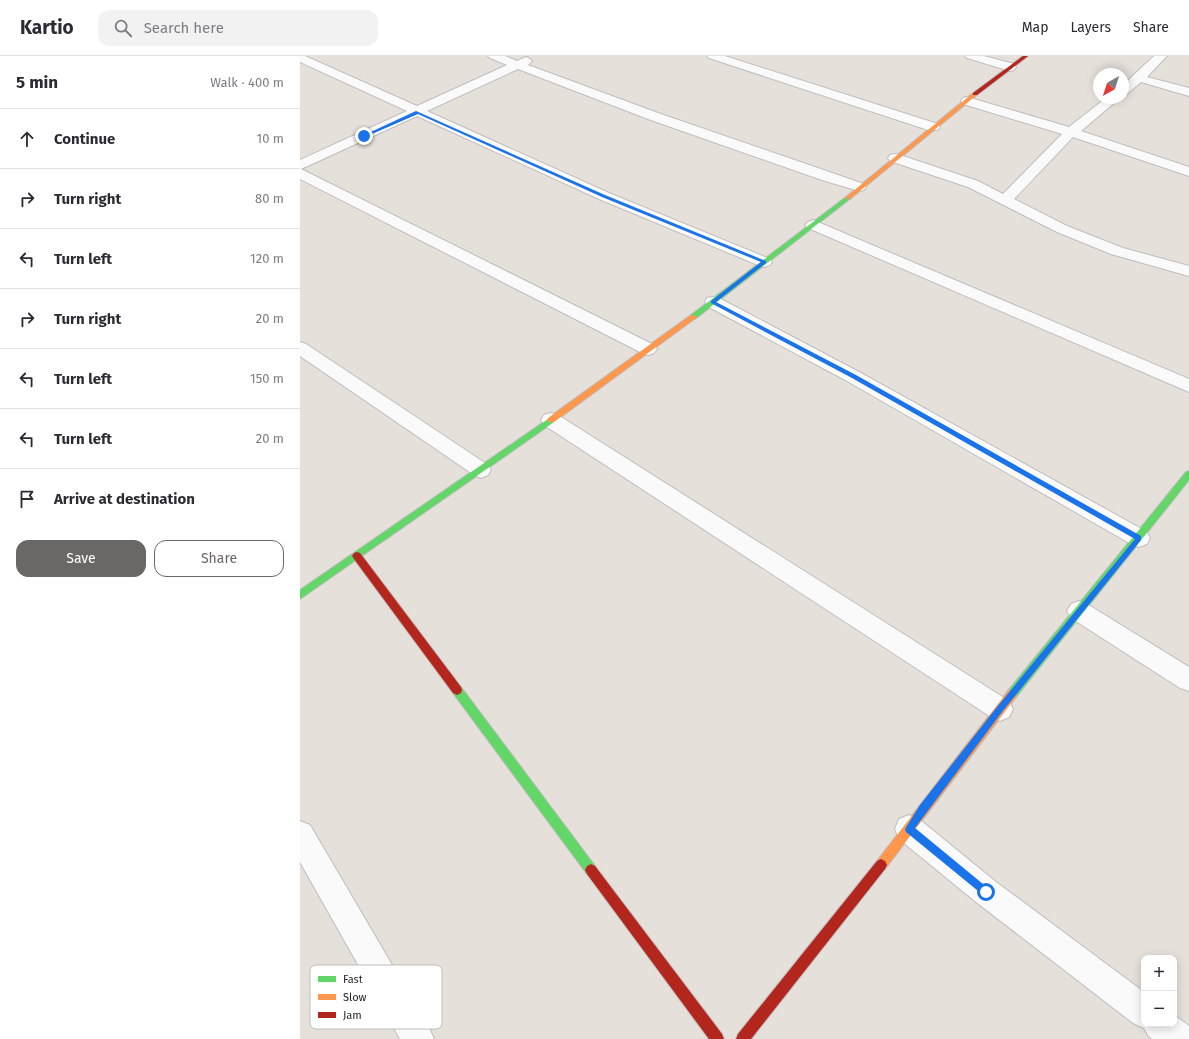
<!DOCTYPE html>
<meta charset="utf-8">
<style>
:root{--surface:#fff;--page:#f2f2f3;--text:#2b2b33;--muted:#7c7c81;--line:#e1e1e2;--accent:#6a6866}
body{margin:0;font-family:"Fira Sans",sans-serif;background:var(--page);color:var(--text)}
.controls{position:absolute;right:12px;bottom:12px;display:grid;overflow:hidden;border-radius:8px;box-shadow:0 2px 10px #0003}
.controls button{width:36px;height:36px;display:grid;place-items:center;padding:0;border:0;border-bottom:1px solid var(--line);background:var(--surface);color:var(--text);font:20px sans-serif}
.compass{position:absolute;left:793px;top:12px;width:36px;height:36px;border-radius:50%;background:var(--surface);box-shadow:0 2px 10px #0003;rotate:219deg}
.stop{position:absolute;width:12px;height:12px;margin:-9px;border:3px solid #1a73e8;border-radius:50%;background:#fff}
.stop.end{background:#1a73e8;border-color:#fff;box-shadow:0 1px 4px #0008}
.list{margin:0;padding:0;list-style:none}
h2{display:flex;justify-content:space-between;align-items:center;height:52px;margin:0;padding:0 16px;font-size:17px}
h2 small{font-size:13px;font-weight:400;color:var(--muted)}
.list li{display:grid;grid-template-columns:26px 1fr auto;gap:12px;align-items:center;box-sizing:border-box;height:60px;padding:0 16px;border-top:1px solid var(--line)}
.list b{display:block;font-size:15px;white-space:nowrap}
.list em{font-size:13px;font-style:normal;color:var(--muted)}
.actions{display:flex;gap:8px;padding:12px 16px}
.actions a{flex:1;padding:9px 0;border:1px solid var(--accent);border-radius:12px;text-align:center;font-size:14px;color:var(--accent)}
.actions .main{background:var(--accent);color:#fff}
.icon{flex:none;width:22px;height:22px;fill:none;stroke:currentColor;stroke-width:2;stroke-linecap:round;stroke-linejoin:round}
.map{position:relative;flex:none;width:889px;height:983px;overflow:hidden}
header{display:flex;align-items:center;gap:24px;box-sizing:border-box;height:56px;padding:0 20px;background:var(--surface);border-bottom:1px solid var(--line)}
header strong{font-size:19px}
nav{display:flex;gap:22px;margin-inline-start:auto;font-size:14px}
.search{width:280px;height:36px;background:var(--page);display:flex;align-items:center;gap:10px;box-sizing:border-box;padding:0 14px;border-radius:12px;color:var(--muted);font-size:15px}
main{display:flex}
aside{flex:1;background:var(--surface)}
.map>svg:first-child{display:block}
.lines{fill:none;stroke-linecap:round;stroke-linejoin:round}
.street-casing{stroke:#bfbdbe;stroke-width:2}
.fast-casing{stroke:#bfbdbe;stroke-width:2}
.slow-casing{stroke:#bfbdbe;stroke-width:2}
.jam-casing{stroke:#bfbdbe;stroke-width:2}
.street{fill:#fbfafa;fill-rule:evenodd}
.fast{fill:#63d668;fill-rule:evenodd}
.slow{fill:#ff974d;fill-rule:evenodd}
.jam{fill:#b3261e;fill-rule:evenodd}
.route{fill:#1a73e8}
.key{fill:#fff;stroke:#bebebe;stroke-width:1}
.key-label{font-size:11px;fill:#272727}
</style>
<header>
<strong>Kartio</strong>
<div class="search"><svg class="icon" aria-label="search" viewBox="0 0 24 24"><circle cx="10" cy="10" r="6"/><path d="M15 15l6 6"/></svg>Search here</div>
<nav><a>Map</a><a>Layers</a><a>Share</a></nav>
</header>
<main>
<aside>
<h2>5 min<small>Walk · 400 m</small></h2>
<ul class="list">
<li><svg class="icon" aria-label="ahead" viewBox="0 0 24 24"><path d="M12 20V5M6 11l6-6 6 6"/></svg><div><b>Continue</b></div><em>10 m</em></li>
<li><svg class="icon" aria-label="right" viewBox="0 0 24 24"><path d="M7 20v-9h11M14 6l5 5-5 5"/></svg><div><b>Turn right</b></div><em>80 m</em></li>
<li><svg class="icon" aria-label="left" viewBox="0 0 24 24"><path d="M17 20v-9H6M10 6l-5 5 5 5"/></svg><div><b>Turn left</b></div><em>120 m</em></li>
<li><svg class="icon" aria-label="right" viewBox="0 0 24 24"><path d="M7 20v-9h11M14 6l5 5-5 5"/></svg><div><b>Turn right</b></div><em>20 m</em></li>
<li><svg class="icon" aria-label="left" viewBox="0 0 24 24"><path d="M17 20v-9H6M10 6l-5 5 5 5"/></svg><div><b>Turn left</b></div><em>150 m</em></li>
<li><svg class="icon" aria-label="left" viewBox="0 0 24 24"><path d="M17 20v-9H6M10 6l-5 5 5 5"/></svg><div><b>Turn left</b></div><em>20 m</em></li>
<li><svg class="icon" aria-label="arrive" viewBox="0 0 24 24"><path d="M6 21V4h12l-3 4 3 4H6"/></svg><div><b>Arrive at destination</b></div></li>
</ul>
<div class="actions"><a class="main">Save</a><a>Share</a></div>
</aside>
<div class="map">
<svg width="889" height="983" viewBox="0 0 889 983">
<rect width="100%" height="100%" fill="#e6e0db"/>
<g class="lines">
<g class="street-casing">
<path id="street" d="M0,0H5L117,50L207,9L190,2L188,0H205L217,5L226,1L230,3L232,5L228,9L358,57L564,128L566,131L564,134L559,135L522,124L348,63L218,13L127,55L309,137L470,203L472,206L470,209L464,211L458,209L299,143L117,60L1,113L354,289L357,293L354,297L348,299L342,297L0,123V104L107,55L0,6Z
M407,0H425L638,68L640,71L638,74H628L409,2Z
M665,0H684L714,8L716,11L714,14L710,15L667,2Z
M854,0H867L847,21L889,32V40L841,26L827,38L823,39V29Z
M667,41L769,71L806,42H820L781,75L889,111V120L773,81L714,143L767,170L823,192L889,210V220L811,198L757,176L668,131L590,105L588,102L590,99L595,98L600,99L678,125L703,138L762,78L663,48L661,45L663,42Z
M513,164L889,323V336L508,172L505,169L508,166Z
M413,241L419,242L561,317L847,476L850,482L847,488L839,491L831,488L547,325L407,250L405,246L407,242Z
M0,286L6,288L188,409L191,414L188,419L181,422L174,419L0,300Z
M251,357L258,359L709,645L713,653L709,661L700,665L691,661L244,369L241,364L244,359Z
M779,545L787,548L889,611V635L880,632L771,562L767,555L771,548Z
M609,759L619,763L696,826L844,936V968H874V959L889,970V983H852L848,979L844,972L833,967L676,846L599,783L595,773L599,763Z
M0,765L10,769L129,972L134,983H100L0,806Z"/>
</g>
<g class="fast-casing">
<path id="fast" d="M546,141L551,142L395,263H391V259Z
M251,361L254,362L255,364L254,366L0,543V534Z
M889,415V424L716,641L712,643L708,641L707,638L708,635L886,416Z
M157,629L161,631L295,810L297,814L295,818L291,820L287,818L153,637L152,634L153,631Z"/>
</g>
<g class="slow-casing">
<path id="slow" d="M673,37L678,38L550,143H546V141Z
M391,259H393L397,261L254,366H248L247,364L248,362Z
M712,633L716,635L717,638L716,641L585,813L581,815L577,813L575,809L577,805L708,635Z"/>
</g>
<g class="jam-casing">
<path id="jam" d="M723,0H728L677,39H673V37Z
M57,496L60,497L161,631L162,634L161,637L157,639L153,637L54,503L52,500L54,497Z
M581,803L585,805L587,809L585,813L451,983H436L438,978L577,805Z
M291,808L295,810L422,978L424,983H409L287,818L285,814L287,810Z"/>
</g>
<use href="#street" class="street"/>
<use href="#fast" class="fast"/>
<use href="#slow" class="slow"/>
<use href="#jam" class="jam"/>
</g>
<path class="route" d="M116,55L305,139L466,205V207L416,246L556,319L841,480V484L702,656L615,772L689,833L691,836L689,839L686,840L683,839L606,776L605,773L620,749L697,651L835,483L552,322L411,247V245L461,206L302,141L118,58L65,81L62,80Z"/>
<rect x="10" y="909" width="132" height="64" rx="6" class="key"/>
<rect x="18" y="920" width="18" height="6" fill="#63d668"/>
<rect x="18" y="938" width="18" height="6" fill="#ff974d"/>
<rect x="18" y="956" width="18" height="6" fill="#b3261e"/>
<g class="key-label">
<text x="43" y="927">Fast</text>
<text x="43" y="945">Slow</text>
<text x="43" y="963">Jam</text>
</g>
</svg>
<div class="controls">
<button>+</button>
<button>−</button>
</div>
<svg class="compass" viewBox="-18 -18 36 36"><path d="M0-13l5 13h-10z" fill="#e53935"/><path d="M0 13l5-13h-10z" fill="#7c7c81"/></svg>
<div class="stop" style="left:686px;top:836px"></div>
<div class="stop end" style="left:64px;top:80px"></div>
</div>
</main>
